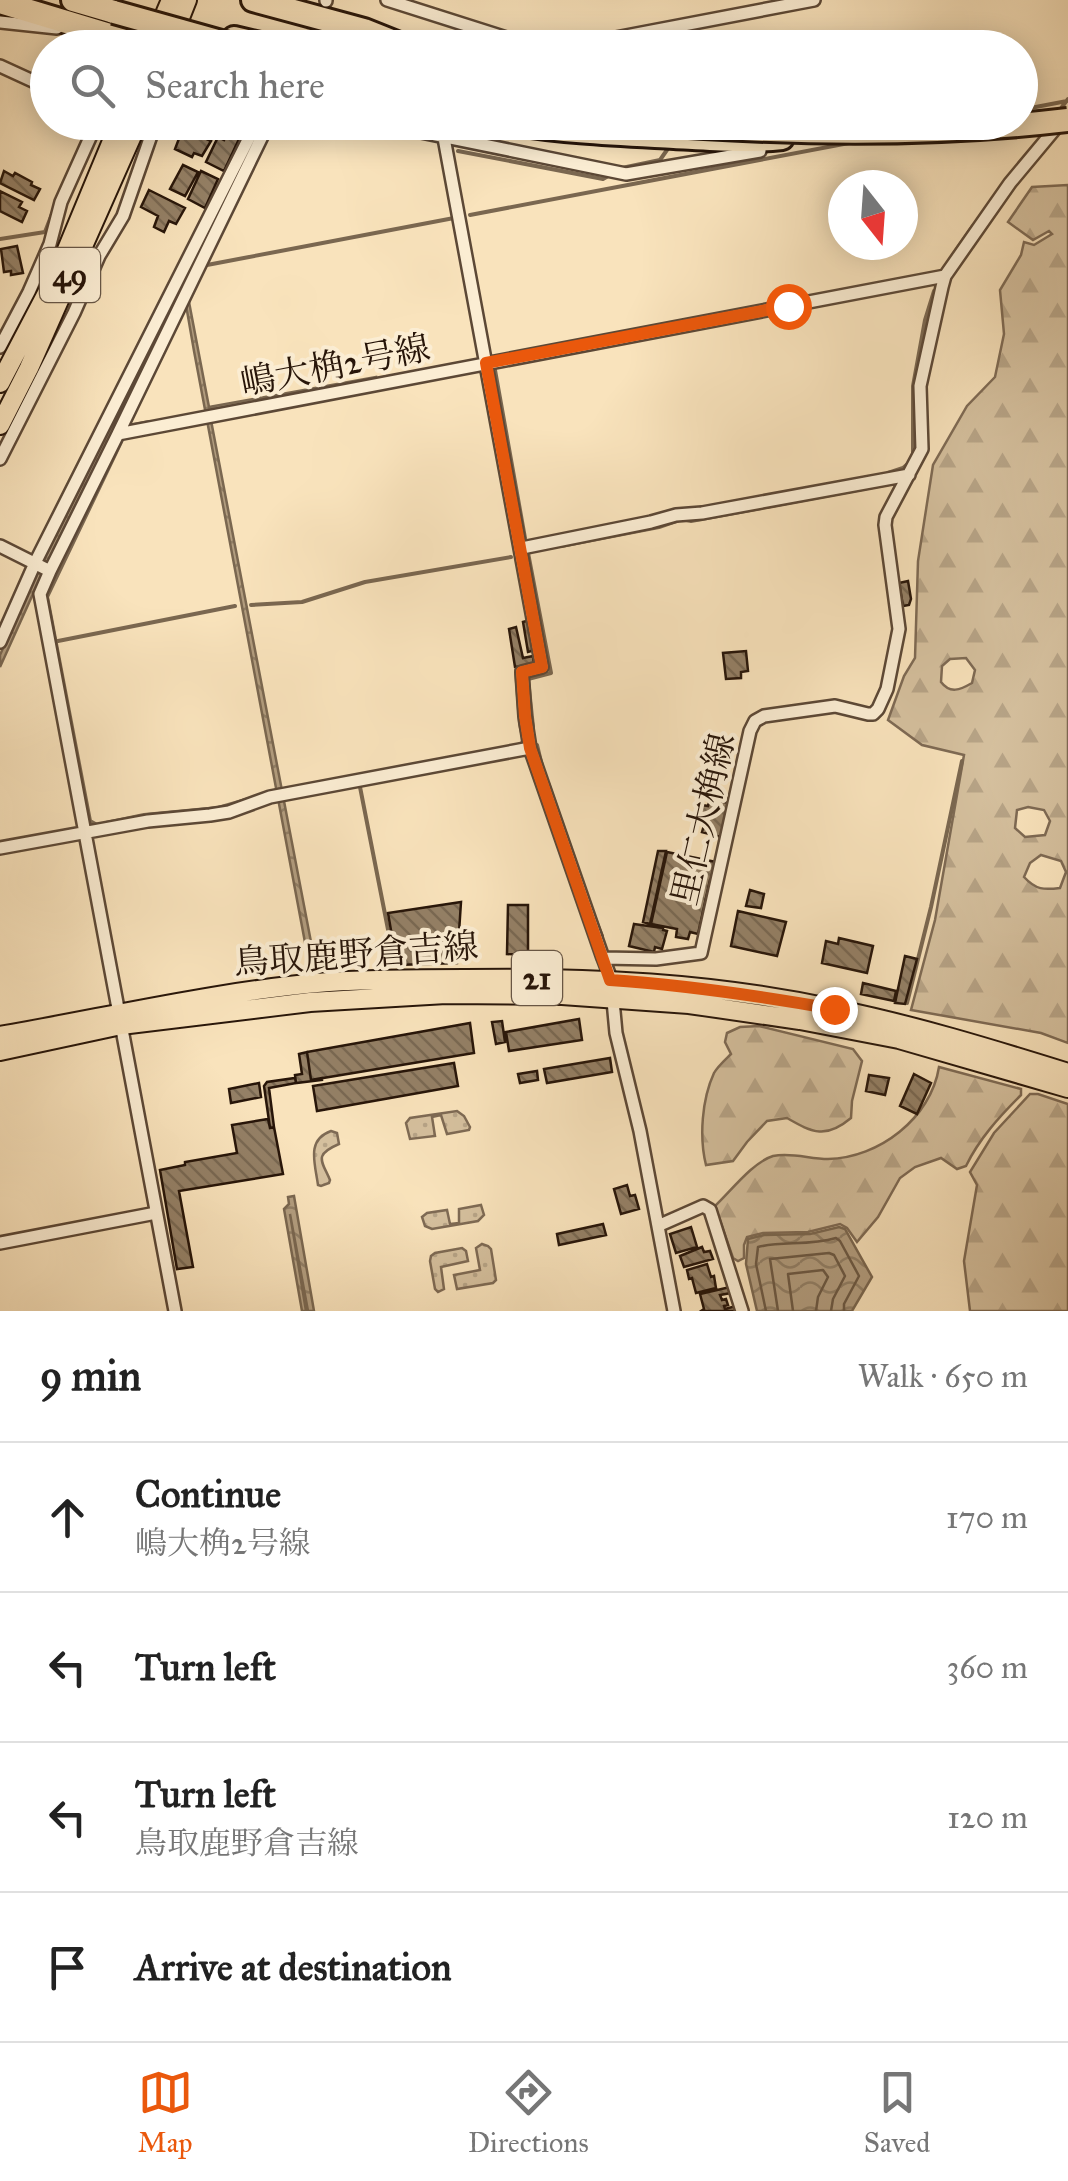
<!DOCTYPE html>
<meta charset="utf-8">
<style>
:root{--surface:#fff;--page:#f6f6f6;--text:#222;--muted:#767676;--line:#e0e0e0;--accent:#ea580c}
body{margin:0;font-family:"IM FELL Great Primer","Noto Serif JP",serif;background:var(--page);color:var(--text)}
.compass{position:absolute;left:828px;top:170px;width:90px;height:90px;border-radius:50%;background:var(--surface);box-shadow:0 5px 25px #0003;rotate:163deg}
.stop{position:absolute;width:30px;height:30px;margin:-22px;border:8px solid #ea580c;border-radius:50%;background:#fff}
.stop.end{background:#ea580c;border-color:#fff;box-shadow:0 2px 10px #0008}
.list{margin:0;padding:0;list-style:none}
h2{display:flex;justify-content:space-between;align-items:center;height:130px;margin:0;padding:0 40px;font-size:42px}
h2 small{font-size:32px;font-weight:400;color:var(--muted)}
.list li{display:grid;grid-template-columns:65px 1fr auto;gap:30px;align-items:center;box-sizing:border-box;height:150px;padding:0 40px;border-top:2px solid var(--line)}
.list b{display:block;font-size:38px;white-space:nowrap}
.list p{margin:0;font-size:32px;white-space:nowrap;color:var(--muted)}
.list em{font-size:32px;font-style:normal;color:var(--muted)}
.icon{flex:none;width:55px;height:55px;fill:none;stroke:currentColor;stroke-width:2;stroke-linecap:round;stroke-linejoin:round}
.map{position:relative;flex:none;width:1068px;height:1311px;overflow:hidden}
.search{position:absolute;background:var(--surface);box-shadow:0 5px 25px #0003;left:30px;right:30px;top:30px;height:110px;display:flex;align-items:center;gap:25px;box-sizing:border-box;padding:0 35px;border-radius:55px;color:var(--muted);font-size:38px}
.sheet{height:730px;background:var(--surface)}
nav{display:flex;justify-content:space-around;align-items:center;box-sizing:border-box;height:140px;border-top:2px solid var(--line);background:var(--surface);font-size:28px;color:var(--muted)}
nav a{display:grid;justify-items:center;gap:5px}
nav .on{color:var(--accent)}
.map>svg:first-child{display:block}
.grass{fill:url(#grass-dots);stroke:#7e6a54;stroke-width:2.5}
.forest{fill:url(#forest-firs);stroke:#7e6a54;stroke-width:2.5;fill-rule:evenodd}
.water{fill:url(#water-waves);stroke:#7a6750;stroke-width:2.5}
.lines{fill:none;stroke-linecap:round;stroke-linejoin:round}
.shore{stroke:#6c5944;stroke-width:2.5}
.stream{stroke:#7a6750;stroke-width:4}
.building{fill:url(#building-back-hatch);stroke:#271509;stroke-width:2.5}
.street-tunnel{stroke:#dac4a1;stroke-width:11;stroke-dasharray:11 5.5;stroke-linecap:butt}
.street-casing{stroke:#5c4836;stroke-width:16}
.primary-casing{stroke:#271509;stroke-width:22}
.highway-casing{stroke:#271509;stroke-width:28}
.street{stroke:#fbedd3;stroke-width:11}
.primary{stroke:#f9e3bc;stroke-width:18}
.highway{stroke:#f9e3bc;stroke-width:22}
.highway-bridge-casing{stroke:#271509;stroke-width:28;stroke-linecap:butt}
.highway-bridge{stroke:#f9e3bc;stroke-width:22}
.route{stroke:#ea580c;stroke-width:12}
.labels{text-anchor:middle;stroke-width:8;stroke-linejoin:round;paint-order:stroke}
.shield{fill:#fbedd3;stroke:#675646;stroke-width:2.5}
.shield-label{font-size:32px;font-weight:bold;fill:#271509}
.street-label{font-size:35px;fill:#271509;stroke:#fbedd3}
</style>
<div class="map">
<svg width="1068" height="1311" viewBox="0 0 1068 1311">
<defs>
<pattern id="grass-dots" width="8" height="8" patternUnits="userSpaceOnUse" patternTransform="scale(2.5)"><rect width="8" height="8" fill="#d5c09e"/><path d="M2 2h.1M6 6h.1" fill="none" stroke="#b7a487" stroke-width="1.8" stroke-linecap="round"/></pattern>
<pattern id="forest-firs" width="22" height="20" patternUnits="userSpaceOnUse" patternTransform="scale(2.5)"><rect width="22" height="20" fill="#d5c09e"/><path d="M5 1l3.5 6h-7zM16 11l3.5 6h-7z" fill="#b7a487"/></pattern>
<pattern id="water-waves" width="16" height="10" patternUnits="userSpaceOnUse" patternTransform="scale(2.5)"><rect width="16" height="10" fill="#b29d7f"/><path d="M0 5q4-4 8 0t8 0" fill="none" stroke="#917f66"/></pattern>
<pattern id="building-back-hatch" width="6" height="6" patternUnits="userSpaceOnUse" patternTransform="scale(2.5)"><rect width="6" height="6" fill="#948066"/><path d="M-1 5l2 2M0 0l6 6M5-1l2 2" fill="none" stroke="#796852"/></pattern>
</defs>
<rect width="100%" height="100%" fill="#f9e3bc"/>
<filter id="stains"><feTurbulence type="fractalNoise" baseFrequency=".002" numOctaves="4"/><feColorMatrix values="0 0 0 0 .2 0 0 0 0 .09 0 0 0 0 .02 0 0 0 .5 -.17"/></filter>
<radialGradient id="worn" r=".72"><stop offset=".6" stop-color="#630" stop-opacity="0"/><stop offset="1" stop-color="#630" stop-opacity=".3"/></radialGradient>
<path class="grass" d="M457,1111L464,1116L470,1127L469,1130L447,1134L441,1115L432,1117L435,1136L410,1139L406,1123L410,1118Z
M331,1131L337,1133L339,1144C313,1155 322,1161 330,1180L329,1183L321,1186L318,1185C315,1163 306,1140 331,1131Z
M481,1205L484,1215L478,1221L432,1229L425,1226L422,1217L427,1213L447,1210L450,1224L459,1223V1209Z
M482,1244L488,1246L491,1249L496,1280L493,1283L457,1289L454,1275L480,1270L476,1248Z
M462,1248L466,1251L468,1261L441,1267L444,1289L438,1292L435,1289L430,1261L431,1256L435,1253Z"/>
<path class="forest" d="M1068,185V1043L1041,1033L911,1010L935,920L964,755L922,745L888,720L904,676L915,658L918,561L933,465L967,406L995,377L1004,334L1000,290L1021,255L1024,242L1034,245L1052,234L1049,231L1033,240L1008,222L1032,187ZM966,658L975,670L972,683C960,690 950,694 941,682L942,666L950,659ZM1028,807L1044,810L1050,821L1045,835L1025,837L1015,828L1017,810ZM1041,855L1061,861L1066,872L1060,888C1044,890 1036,890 1024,877L1030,863Z
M759,1026L853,1049L862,1061L852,1101L851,1118C826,1139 813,1133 787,1118L767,1121L747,1142L733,1161L706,1165C699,1137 702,1099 714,1073C718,1066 725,1060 731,1054L725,1042L727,1033L740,1027Z
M939,1067L1021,1089V1095C999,1117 979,1139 966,1166L957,1169L941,1158L915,1167L900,1178L878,1217L857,1242L847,1228L840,1224L808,1232L763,1233L747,1237L744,1245V1258L738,1261L733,1258L715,1206C731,1191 753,1162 773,1156C791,1152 810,1159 828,1159C879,1158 931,1118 939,1067Z
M1030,1094H1038L1068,1104V1311H970L964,1261L977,1185L970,1172L994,1133Z"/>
<path class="water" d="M255,123H264L49,565L42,574L0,667V655L41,562Z
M189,302L209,407L376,377V380L209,410L316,968L310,969L194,351L186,305Z
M294,1196L314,1311H308L290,1214L306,1311H302L284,1209L289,1204L288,1197Z
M839,1227L845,1229L872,1277L852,1311H757L746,1264L748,1239L764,1235L810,1234Z"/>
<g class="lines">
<path class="shore" d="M766,1311L756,1264L758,1247C782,1241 809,1246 836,1238L840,1241L859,1276L844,1304V1311
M778,1311L770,1259L829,1253L834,1255L845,1276L833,1299L831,1311
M793,1311L788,1274L823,1270L828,1277L818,1297L816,1311"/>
<path class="stream" d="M652,48L662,35
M1020,110L1067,101
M1059,111L1068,99
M458,151L603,179L610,175
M617,169L660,160L669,147
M470,215L849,143
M0,239L45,232L52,214
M953,255L973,226
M207,265L454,218
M495,370L525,538
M127,426L149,422
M913,453V386L925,320L934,291
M888,473L903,468L910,462
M561,546L659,527L682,519L691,521L889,484
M528,553L551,673L528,679L533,727
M251,605L302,602L365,582L511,557
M58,641L235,606
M516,670L520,724L524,742L518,745
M537,745L543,770
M548,783L576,864
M360,787L395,965
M106,823L144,815L218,808L249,799
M97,825L90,821L47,597L122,440
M594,916L602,936
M112,948L119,985
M907,1003L931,907L962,761"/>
</g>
<path class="building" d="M233,122H247L224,171L206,162L218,137L224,140Z
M183,128L211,141L202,156L194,153L192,157L175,149Z
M183,165L198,172L185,196L170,189Z
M4,171L13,176L15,173L32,182L31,185L40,189L34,200L0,183Z
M201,171L218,179L205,208L188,199Z
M149,190L185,208L176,224L169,221L164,232L154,227L158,216L141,207Z
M0,191L22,202L19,207L27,211L22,222L0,211Z
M17,246L23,273L11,275V271L4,272L1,249Z
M908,581L911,599L909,605L903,606L899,583Z
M530,620L535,650L528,652L523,622Z
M516,627L523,658L533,656L534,665L515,667L509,629Z
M746,651L748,671L741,672V678L726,679L723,653Z
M710,799L729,803L721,837L702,832L705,822L698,820L702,805L708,806Z
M658,851H666L650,924L643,922Z
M667,852L716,862L712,880H710L698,934L690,932L688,939L676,937L677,929L651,924Z
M750,890L764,894L761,908L746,906Z
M461,902L457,963L397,965L388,913Z
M508,905H528V955L507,954Z
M738,911L786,922L777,956L731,946Z
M634,924L663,928V930L667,931L662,949L655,947L654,952L629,946Z
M839,938L873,946L867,973L822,963L826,941L838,944Z
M905,956L917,959L905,1004L895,1003Z
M863,983L896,991L894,1001L861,994Z
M579,1019L582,1040L509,1051L506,1032Z
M502,1021L505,1042L496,1044L492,1022Z
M470,1023L474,1053L311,1080L307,1052Z
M307,1052L311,1080L322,1078V1080L296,1083L295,1075L302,1074L299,1054Z
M610,1058L612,1072L547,1083L544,1069Z
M454,1063L458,1086L317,1111L313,1086Z
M537,1071L538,1080L520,1083L518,1074Z
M914,1074L931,1083L917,1114L900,1106Z
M869,1075L889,1078L885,1095L866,1091Z
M295,1078L296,1083L269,1088L274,1127L270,1128L264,1086L267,1082Z
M259,1083L261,1097L231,1103L229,1089Z
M268,1119L270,1128L274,1127L283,1174L179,1191L193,1267L177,1269L160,1170L185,1165V1162L237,1153L232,1125Z
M627,1185L630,1196L635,1195L639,1209L621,1214L614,1189Z
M603,1224L606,1235L559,1245L557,1234Z
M691,1227L697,1247L676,1253L670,1234Z
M702,1247L704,1252L710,1251L713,1259L684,1267L680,1256Z
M707,1264L711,1277L714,1276L716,1288L696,1293L692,1278L689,1279L687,1270Z
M730,1287L731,1293L720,1295L722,1300L726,1299L728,1305L724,1306L725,1309L736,1306L737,1311H701L704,1309L700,1294Z"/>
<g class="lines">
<path class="street-tunnel" d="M304,48L326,1"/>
<g class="street-casing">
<path id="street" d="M387,0L538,48
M326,1V0
M0,22L57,28
M563,48L814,0
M0,66L48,88
M372,122L626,174L760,151
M444,138L542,667L522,672L525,716L530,748L603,958
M0,347L29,292L50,244L61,202L97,122
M118,434L269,122
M0,459L74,313L99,256L123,216L154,127L173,122
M0,546L50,571L118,434L945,276
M522,548L651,522L676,515L702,513L909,475
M50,571L40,594L175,1311
M0,642L35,563L257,122
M0,848L148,821L210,815L229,812L270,797L530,748
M660,1225L703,1206L710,1210L742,1311
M0,1243L156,1213
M674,1311L640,1131L616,1033L611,979L603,958L656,959L701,953L750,731L755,721L764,716L835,706L868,714H873L878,709L887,689L899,629L885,525L886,517L922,449L920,386L942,287L945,276L1010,183L1060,123"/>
</g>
<g class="primary-casing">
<path id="primary" d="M157,33L171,0
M168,48L187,0
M0,383L56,276L120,122
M0,425L29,368L138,122
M0,1036C110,1017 218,991 329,982C374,979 420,979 465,979C590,977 712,983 834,1009C913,1025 991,1049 1068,1073
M0,1051L121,1025L310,1002L446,994L562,995L689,1004L800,1020L899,1039L1068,1088"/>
</g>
<g class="highway-casing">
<path id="highway" d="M73,0L114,12
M253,0L364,30L409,48
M0,2L153,48
M234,38L278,48
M505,122C562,132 618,134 674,137C711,139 746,142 782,138"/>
</g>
<use href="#street" class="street"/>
<use href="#primary" class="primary"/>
<use href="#highway" class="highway"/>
<g class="highway-bridge-casing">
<path id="highway-bridge" d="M114,12L232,45
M635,122C779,134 924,137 1068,120"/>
</g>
<use href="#highway-bridge" class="highway-bridge"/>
</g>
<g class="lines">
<path class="route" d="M788,306L486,363L542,667L522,672L525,716L530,748L610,980C686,985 760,996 834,1009"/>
</g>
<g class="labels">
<g class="shield">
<rect x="40" y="248" width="60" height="54" rx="8"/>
<rect x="512" y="951" width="50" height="54" rx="8"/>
</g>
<g class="shield-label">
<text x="70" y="286">49</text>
<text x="537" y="989">21</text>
</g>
<g class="street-label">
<text transform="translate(335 365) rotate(-11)" y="12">嶋大桷2号線</text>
<text transform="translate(703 819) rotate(-77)" y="12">里仁大桷線</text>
<text transform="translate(356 954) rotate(-4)" y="12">鳥取鹿野倉吉線</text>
</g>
</g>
<rect width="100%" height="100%" filter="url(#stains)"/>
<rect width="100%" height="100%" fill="url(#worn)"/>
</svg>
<svg class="compass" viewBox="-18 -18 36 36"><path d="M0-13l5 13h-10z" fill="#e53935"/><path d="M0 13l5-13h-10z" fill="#767676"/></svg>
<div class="stop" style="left:788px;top:306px"></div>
<div class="stop end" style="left:834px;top:1009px"></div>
<div class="search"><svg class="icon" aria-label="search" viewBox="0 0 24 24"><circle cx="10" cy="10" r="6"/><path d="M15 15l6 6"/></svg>Search here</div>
</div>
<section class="sheet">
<h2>9 min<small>Walk · 650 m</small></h2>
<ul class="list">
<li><svg class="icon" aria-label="ahead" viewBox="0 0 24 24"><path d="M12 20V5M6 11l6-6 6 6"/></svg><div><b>Continue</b><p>嶋大桷2号線</p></div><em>170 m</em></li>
<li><svg class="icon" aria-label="left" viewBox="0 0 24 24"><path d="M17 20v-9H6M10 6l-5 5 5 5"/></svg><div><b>Turn left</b></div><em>360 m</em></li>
<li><svg class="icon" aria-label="left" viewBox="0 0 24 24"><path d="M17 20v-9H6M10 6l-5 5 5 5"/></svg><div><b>Turn left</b><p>鳥取鹿野倉吉線</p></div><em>120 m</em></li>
<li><svg class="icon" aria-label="arrive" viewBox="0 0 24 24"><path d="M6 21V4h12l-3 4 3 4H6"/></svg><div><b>Arrive at destination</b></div></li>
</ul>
</section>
<nav>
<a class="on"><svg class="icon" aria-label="map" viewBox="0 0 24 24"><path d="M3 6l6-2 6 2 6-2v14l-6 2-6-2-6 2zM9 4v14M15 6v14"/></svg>Map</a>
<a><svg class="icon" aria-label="directions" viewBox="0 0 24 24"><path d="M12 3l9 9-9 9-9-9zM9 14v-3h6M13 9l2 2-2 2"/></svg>Directions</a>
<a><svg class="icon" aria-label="saved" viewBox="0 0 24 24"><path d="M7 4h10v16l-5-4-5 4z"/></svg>Saved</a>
</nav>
